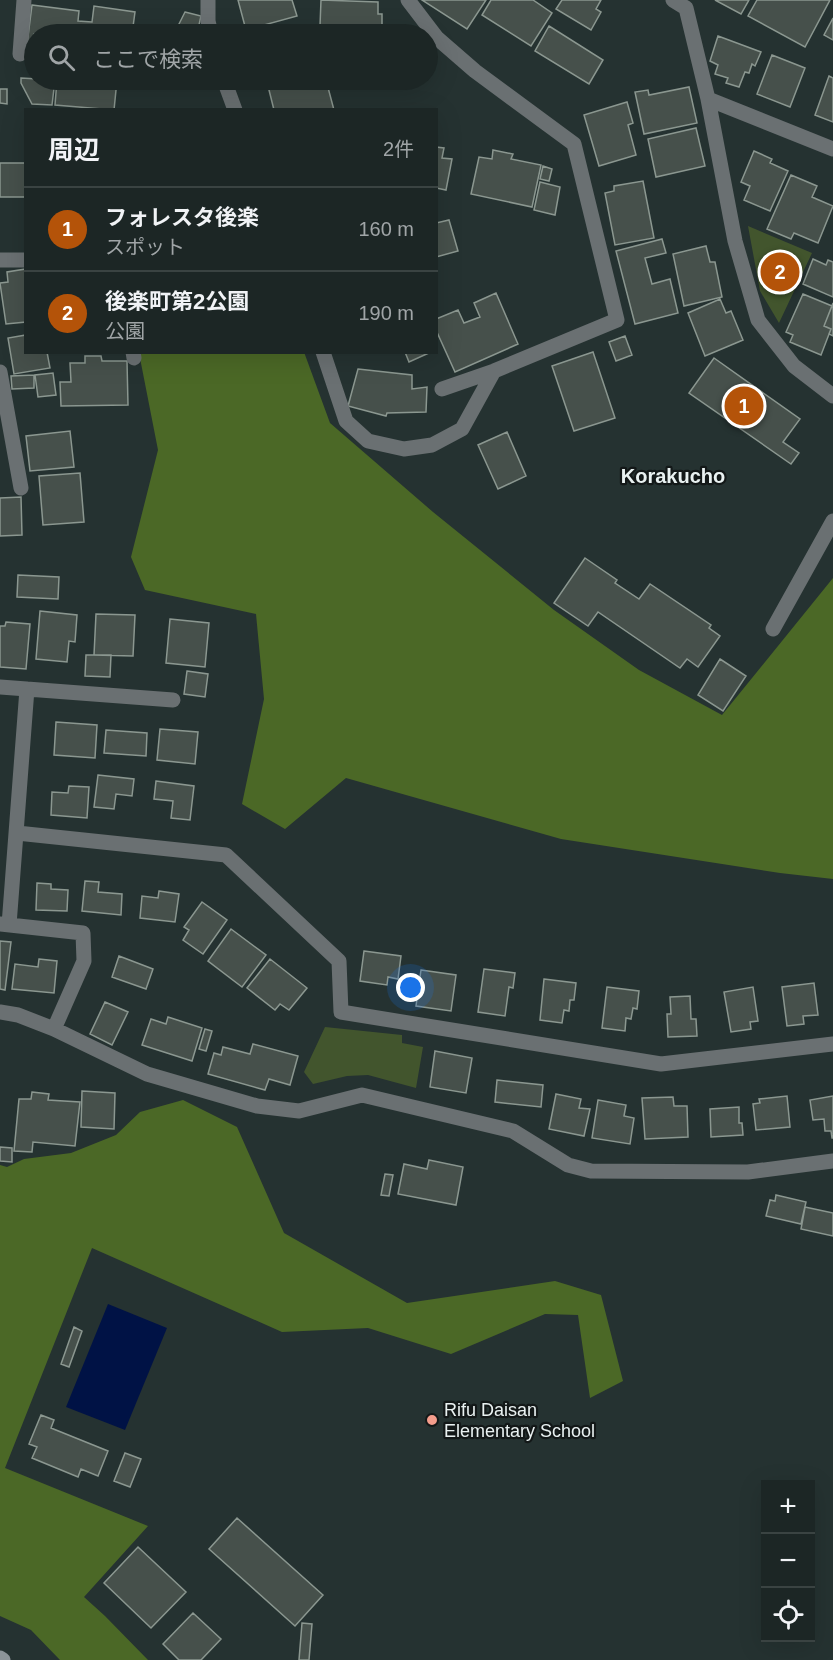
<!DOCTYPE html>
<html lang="ja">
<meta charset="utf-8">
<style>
:root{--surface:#1c2625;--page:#293232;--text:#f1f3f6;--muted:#a0a5a7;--line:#3a4342;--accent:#b45309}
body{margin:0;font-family:Arial,"Noto Sans JP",sans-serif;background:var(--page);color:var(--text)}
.controls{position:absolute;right:18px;bottom:18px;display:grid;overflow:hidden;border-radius:0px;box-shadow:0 6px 24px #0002}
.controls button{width:54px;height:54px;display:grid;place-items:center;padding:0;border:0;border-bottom:2px solid var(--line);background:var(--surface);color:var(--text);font:30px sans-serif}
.you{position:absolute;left:411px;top:988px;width:21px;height:21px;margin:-15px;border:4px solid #fff;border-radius:50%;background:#1a73e8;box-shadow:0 0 0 9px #1a73e833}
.badge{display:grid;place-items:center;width:39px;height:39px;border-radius:50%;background:var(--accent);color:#fff;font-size:20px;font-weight:700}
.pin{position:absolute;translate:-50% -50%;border:3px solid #fff;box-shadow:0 2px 6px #0006}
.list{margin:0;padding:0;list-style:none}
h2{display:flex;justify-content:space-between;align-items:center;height:78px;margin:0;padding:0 24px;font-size:26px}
h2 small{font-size:20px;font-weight:400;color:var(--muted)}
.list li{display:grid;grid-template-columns:39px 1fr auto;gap:18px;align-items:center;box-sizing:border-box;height:84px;padding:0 24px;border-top:2px solid var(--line)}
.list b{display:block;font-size:22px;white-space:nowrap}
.list p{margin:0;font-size:20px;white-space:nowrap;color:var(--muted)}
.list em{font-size:20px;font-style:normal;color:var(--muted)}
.icon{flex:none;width:33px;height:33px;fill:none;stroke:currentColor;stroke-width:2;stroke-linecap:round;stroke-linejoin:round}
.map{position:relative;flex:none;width:833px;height:1660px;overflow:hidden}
.search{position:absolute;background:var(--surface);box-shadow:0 6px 24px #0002;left:24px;top:24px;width:414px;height:66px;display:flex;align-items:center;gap:15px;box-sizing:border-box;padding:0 21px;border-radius:33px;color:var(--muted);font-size:22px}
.panel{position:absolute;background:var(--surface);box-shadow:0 6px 24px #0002;left:24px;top:108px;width:414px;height:246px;border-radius:0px}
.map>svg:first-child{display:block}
.green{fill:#42552d}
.forest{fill:#4b6826}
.water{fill:#001245}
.building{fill:#46504b;stroke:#8b9790;stroke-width:1.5}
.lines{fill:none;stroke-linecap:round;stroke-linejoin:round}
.street{stroke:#6a7072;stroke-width:15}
.secondary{stroke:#8c9498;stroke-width:15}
.poi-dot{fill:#f49d8c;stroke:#131818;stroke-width:2}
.labels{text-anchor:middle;stroke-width:4.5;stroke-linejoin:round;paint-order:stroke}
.poi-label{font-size:18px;fill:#e9f1f1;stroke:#131818;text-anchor:start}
.neighbourhood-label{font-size:20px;font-weight:bold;fill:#e9f1f1;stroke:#131818}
</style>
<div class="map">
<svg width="833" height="1660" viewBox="0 0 833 1660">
<rect width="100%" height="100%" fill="#253231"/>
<path class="green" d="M748,226L812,253L779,323L760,291Z
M325,1027L402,1035V1043L423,1047L416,1088L368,1075L347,1076L313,1084L304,1072Z"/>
<path class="forest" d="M304,352L330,423L433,512L554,610L639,670L722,715L833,578V879L780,873L561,839L346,778L285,829L242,804L264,699L256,614L145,590L131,557L158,450L139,353Z
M183,1100L237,1127L284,1233L407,1303L555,1281L601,1295L623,1381L590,1398L578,1315L545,1314L451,1354L368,1328L282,1332L92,1248L5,1468L148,1526L84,1597L105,1616L148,1660H60L31,1630L0,1616V1165L7,1167L24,1159L71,1153L116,1135L140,1112Z"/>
<path class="water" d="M108,1304L167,1328L125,1430L66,1407Z"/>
<path class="building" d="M238,0H292L297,16L246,30Z
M321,0L378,2V14H382V28L320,26Z
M422,0H486L467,29Z
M491,0H533L552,13L531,46L482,15Z
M562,0H601L596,9L601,12L591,30L556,9Z
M715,0H749L741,14Z
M757,0H830L805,47L748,16Z
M32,5L79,11L78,21L92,22L94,6L135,12L132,34H34V53L26,52Z
M185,12L201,16L197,34H174Z
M833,18V40L824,35Z
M549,26L603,60L589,84L535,51Z
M718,36L761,52L755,66L752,64L749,73L745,72L739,87L726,83L728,78L715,74L718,65L710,61Z
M772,55L805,68L790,107L757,94Z
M829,76L833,78V122L815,115Z
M21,78L55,80L52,105L32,104L21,83Z
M57,80H117L114,110L55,105Z
M310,80H326L334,110H274L268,86L279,83L280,87Z
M340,80H393L392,88Z
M689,87L697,123L644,134L635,92L648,90L649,95Z
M0,89H7V104L0,103Z
M627,102L633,123L628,125L636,155L599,166L584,115Z
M696,128L705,166L656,177L648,139Z
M436,147L444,148L442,158L452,159L446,190L436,188Z
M493,150L513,154L511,159L541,165L532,207L471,194L479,157L492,159Z
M754,151L772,159L770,163L788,171L770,211L744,200L750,186L741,182Z
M0,163H26V197H0Z
M543,166L552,169L549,181L540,179Z
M791,175L817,186L812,197L833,206L818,243L794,233L791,239L767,229Z
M643,181L654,238L615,245L605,193L614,191V186Z
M540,182L560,187L555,215L534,210Z
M449,220L458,251L436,257V223Z
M662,239L666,253L645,258L652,284L670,279L678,313L635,324L616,251Z
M706,246L710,262H715L722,297L684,306L673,254Z
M813,259L826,265L828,260L833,262V297L803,284Z
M26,269V322L6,324L0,283L8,282L7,272Z
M496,293L518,344L455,372L436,330V319L458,310L464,323L480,317L474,303Z
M803,294L832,306L824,326L831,329L821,355L790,342L793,335L786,332Z
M720,299L726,313L731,311L743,340L705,356L688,313Z
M833,303V336L829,334L831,329L824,326Z
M26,335V352H47L50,368L14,374L8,338Z
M625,336L632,355L616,361L609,342Z
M405,352H431L409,362Z
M593,352L615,418L574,431L552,366Z
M85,356H101L102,361H127L128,405L61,406L60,382H71L70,363H85Z
M714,358L800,419L783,442L799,453L791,464L689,393Z
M358,369L412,375V389L427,387L426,412L387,413L386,416L348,406Z
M53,373L56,395L38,397L35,375Z
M34,375V388L12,389L11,376Z
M70,431L74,467L30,471L26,436Z
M507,432L526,476L498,489L478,445Z
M80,473L84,522L43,525L39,476Z
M21,497L22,535L0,536V498Z
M585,558L617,580L615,583L639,599L650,584L711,625L709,628L720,636L698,667L687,659L680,668L598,612L588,626L554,603Z
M18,575L59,577L58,599L17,597Z
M40,611L77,615L75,642L69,641L67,662L36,659Z
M96,614L135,615L133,656L94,655Z
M170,619L209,623L205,667L166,663Z
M6,622L30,624L26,669L0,667V626H5Z
M86,655H111L110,677L85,676Z
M720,659L746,676L723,711L698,695Z
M187,671L208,674L205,697L184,694Z
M56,722L97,725L95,758L54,755Z
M160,729L198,732L195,764L157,760Z
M106,730L147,733L146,756L104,753Z
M98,775L134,779L132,796L116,794L114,809L94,807Z
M156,781L194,786L190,820L171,818L173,801L154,799Z
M69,786L89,787L87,818L51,815L52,792L68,793Z
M85,881L99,882L98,892L122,894L121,915L82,911Z
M37,883L51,884V889L68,890L67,911L36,910Z
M159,891L179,894L175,922L140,918L142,896L158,898Z
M202,902L227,920L203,954L183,940L189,930L184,927Z
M231,929L266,955L242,987L208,961Z
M0,941L11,942L5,990L0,989Z
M364,951L401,956L398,979L388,977L387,985L360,981Z
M119,956L153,969L146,989L112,977Z
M39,959L57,961L54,993L12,989L15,964L38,967Z
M270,959L307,988L289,1010L280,1004L275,1010L247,988Z
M484,969L515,973L513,988L509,987L505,1016L478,1012Z
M421,970L456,975L451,1011L416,1006Z
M544,979L576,983L574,1000H570L569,1011L564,1010L562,1023L540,1020Z
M814,983L818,1015L803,1016L804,1024L787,1026L782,987Z
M607,987L639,991L637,1009L633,1008L631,1019L626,1018L625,1031L602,1028Z
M753,987L758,1021L750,1022L751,1029L731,1032L724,992Z
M690,996L691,1019H696L697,1036L668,1037L667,1014H671L670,997Z
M105,1002L128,1012L112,1045L90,1034Z
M168,1017L202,1028L192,1061L142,1045L151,1019L166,1024Z
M205,1029L212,1031L206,1051L199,1049Z
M253,1044L298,1056L290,1085L269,1079L265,1090L208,1074L214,1053L221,1055L223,1047L250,1054Z
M435,1051L472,1058L466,1093L430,1087Z
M497,1080L543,1085L541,1107L495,1102Z
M82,1091L115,1093L114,1129L81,1127Z
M32,1092L49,1094L48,1100L80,1102L75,1146L33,1142L32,1152L14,1151L19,1099H31Z
M556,1094L581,1099L579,1108L590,1109L584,1136L549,1129Z
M787,1096L790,1127L756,1130L753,1104L760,1103L759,1099Z
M833,1096V1138H832L831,1131H825L824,1119L813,1120L810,1100Z
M673,1097L674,1106H687L688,1137L645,1139L642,1098Z
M598,1100L626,1105L624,1116L634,1118L630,1144L592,1138Z
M739,1107V1123H742L743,1135L711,1137L710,1109Z
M0,1147L12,1148V1162L0,1161Z
M429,1160L463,1167L456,1205L398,1194L404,1164L427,1169Z
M385,1174L393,1175L389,1196L381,1195Z
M776,1195L806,1202L801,1224L766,1216L770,1200L775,1201Z
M805,1207L833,1213V1236L801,1229Z
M74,1327L82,1331L69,1367L61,1364Z
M41,1415L54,1420L51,1428L108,1451L98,1476L81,1469L78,1477L32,1458L37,1447L29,1444Z
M125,1453L141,1459L130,1487L114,1481Z
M237,1518L323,1595L295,1626L209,1549Z
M138,1547L186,1592L151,1628L104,1583Z
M193,1613L221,1639L201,1660H179L163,1644Z
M302,1623L312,1624L309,1660H299Z"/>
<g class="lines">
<path class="street" d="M208,0V21L211,34
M408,0L437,38L475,71L574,144L617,320L494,371L442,389
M673,0L686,8L708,99
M20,54L24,0
M224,80L235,110
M833,149L708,99L735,241L758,320L794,366L833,396
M0,260H26
M133,352L134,358
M323,352L346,421L368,441L404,449L432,445L462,429L494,371
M0,372L21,488
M773,629L833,521
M0,687L173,700
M17,833L226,855L339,961L341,1012L661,1064L833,1044
M0,924L83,933L84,961L54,1029
M9,925L27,689
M0,1012L18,1015L54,1029L147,1074L257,1106L299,1111L362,1095L513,1131L568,1165L591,1171L748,1172L833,1161"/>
<path class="secondary" d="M0,1658L3,1660"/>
</g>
<circle class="poi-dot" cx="432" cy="1420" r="6"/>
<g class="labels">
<g class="poi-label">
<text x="444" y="1416">Rifu Daisan<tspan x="444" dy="21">Elementary School</tspan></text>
</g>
<g class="neighbourhood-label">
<text x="673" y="483">Korakucho</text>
</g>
</g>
</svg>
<div class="controls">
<button>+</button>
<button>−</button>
<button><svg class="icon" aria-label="locate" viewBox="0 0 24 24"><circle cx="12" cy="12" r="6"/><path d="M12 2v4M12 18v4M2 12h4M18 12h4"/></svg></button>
</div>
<div class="you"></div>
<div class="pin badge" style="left:744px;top:406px">1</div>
<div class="pin badge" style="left:780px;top:272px">2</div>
<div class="search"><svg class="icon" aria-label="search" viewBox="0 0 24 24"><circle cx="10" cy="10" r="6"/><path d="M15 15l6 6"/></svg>ここで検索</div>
<section class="panel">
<h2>周辺<small>2件</small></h2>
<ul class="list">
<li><span class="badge">1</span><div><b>フォレスタ後楽</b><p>スポット</p></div><em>160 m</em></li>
<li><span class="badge">2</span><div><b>後楽町第2公園</b><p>公園</p></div><em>190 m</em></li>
</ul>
</section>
</div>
